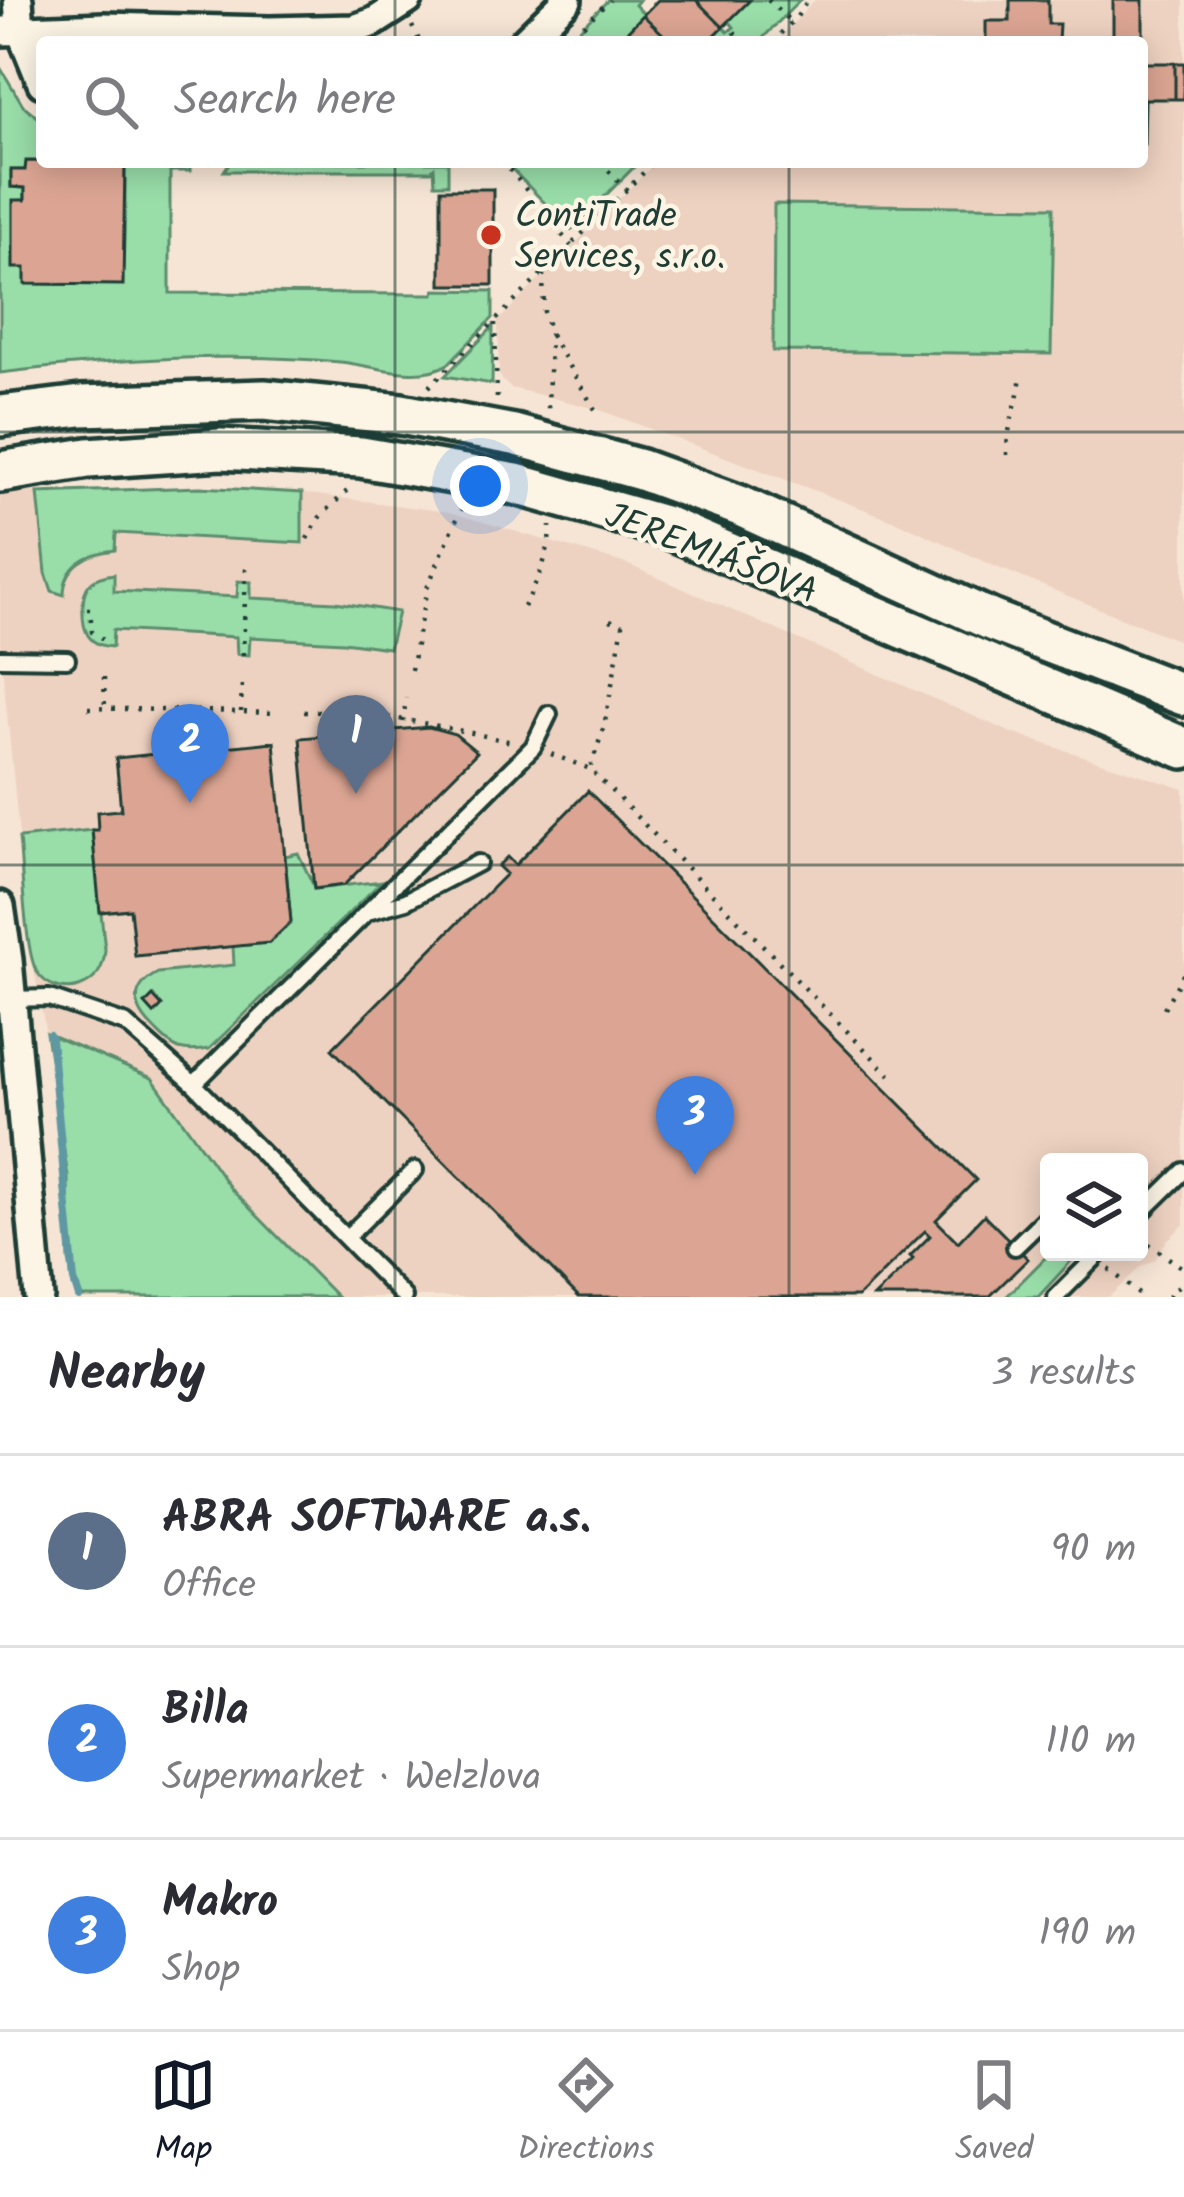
<!DOCTYPE html>
<meta charset="utf-8">
<style>
:root{--surface:#fff;--page:#f7f7f7;--text:#2b2b33;--muted:#7c7c81;--line:#e1e1e2;--accent:#111827}
body{margin:0;font-family:Kalam,sans-serif;background:var(--page);color:var(--text)}
.controls{position:absolute;right:36px;bottom:36px;display:grid;overflow:hidden;border-radius:12px;box-shadow:0 6px 30px #0003}
.controls button{width:108px;height:108px;display:grid;place-items:center;padding:0;border:0;border-bottom:3px solid var(--line);background:var(--surface);color:var(--text);font:60px sans-serif}
.you{position:absolute;left:480px;top:486px;width:42px;height:42px;margin:-30px;border:9px solid #fff;border-radius:50%;background:#1a73e8;box-shadow:0 0 0 18px #1a73e833}
.badge{display:grid;place-items:center;width:78px;height:78px;border-radius:50%;background:var(--accent);color:#fff;font-size:39px;font-weight:700}
.pin{position:absolute;translate:-50% -99px;filter:drop-shadow(0 3px 6px #0008)}
.pin::after{content:'';position:absolute;top:63px;width:42px;height:36px;background:inherit;clip-path:polygon(0 0,100% 0,50% 100%)}
.list{margin:0;padding:0;list-style:none}
h2{display:flex;justify-content:space-between;align-items:center;height:156px;margin:0;padding:0 48px;font-size:51px}
h2 small{font-size:39px;font-weight:400;color:var(--muted)}
.list li{display:grid;grid-template-columns:78px 1fr auto;gap:36px;align-items:center;box-sizing:border-box;height:192px;padding:0 48px;border-top:3px solid var(--line)}
.list b{display:block;font-size:45px;white-space:nowrap}
.list p{margin:0;font-size:39px;white-space:nowrap;color:var(--muted)}
.list em{font-size:39px;font-style:normal;color:var(--muted)}
.icon{flex:none;width:66px;height:66px;fill:none;stroke:currentColor;stroke-width:2;stroke-linecap:round;stroke-linejoin:round}
.map{position:relative;flex:none;width:1184px;height:1297px;overflow:hidden}
.search{position:absolute;background:var(--surface);box-shadow:0 6px 30px #0003;left:36px;right:36px;top:36px;height:132px;display:flex;align-items:center;gap:30px;box-sizing:border-box;padding:0 42px;border-radius:12px;color:var(--muted);font-size:45px}
.sheet{height:732px;background:var(--surface)}
nav{display:flex;justify-content:space-around;align-items:center;box-sizing:border-box;height:168px;border-top:3px solid var(--line);background:var(--surface);font-size:33px;color:var(--muted)}
nav a{display:grid;justify-items:center;gap:6px}
nav .on{color:var(--accent)}
.map>svg:first-child{display:block}
.built{fill:#eed2c1;fill-rule:evenodd}
.grass{fill:#99dda9;stroke:#5c8d6e;stroke-width:3}
.lines{fill:none;stroke-linecap:round;stroke-linejoin:round}
.stream{stroke:#5f98a2;stroke-width:8}
.building{fill:#dca593;stroke:#1f3d34;stroke-width:3}
.lane-casing{stroke:#1f3d34;stroke-width:22}
.street-casing{stroke:#1f3d34;stroke-width:36}
.secondary-casing{stroke:#1f3d34;stroke-width:48}
.path{stroke:#1f3d34;stroke-width:4.5;stroke-dasharray:3 9;stroke-linecap:butt}
.lane{stroke:#fcf5e5;stroke-width:14}
.street{stroke:#fcf5e5;stroke-width:27}
.secondary{stroke:#fcf5e5;stroke-width:39}
.grid{fill:none;stroke:#1f3d34;stroke-width:3;stroke-opacity:0.55}
.poi-dot{fill:#c8321e;stroke:#fcf5e5;stroke-width:4.5}
.labels{text-anchor:middle;stroke-width:9;stroke-linejoin:round;paint-order:stroke}
.poi-label{font-size:36px;fill:#1f3d34;stroke:#fcf5e5;text-anchor:start}
.street-label{font-size:36px;fill:#1f3d34;stroke:#fcf5e5}
</style>
<div class="map">
<svg width="1184" height="1297" viewBox="0 0 1184 1297">
<rect width="100%" height="100%" fill="#f6e5d5"/>
<filter id="ink" filterUnits="userSpaceOnUse"><feTurbulence type="fractalNoise" baseFrequency=".00833" numOctaves="2"/><feDisplacementMap in="SourceGraphic" scale="24" xChannelSelector="R" yChannelSelector="G"/><feConvolveMatrix kernelMatrix="1 2 1 2 8 2 1 2 1" color-interpolation-filters="sRGB"/></filter>
<g filter="url(#ink)">
<path class="built" d="M815,0H1184V643L994,566L898,522L597,409L511,388L503,381L499,374L498,321L656,162H1142V42H776Z
M200,487L302,493L449,512L627,564L1012,733L1184,789V1225L1167,1240L1155,1260L1139,1268L1109,1297H337L231,1189L152,1078L46,1033L31,955L0,644V497L5,493ZM1049,1162H1139V1252H1049Z"/>
<path class="grass" d="M608,0H639L635,5L644,14L617,42L608,33L602,39L605,42H567Z
M750,0H800L759,42H708L723,27L728,32L734,27L729,21Z
M0,67L23,105L42,121V161L25,170H11V187L25,188V200L13,201L122,209L125,208V162H190V171H170V293L434,294L435,290L493,291V318L448,364C418,383 372,365 340,362C224,352 115,359 0,373Z
M230,162H448V184H435L434,168L431,171H224Z
M505,162H639L571,230Z
M774,204L1054,207L1051,354L773,351Z
M493,327L492,384L445,376Z
M200,487L302,493V543L116,533L115,550C87,553 64,566 64,595L52,591L46,573L38,493Z
M114,574V591L237,597L238,581L251,582V598L336,602L398,612L389,648L343,642L250,637L249,655L237,654L236,637L113,630L112,647C86,645 82,629 83,605C84,597 83,593 88,586C94,577 104,576 114,574Z
M92,830L105,950C104,967 97,981 79,987C64,992 46,986 37,972C25,954 22,865 19,838Z
M298,853L315,889L382,881L209,1049C198,1051 189,1052 179,1049C169,1045 162,1037 155,1030C134,1010 128,988 158,973L234,965L233,946L269,943L291,923L285,856Z
M46,1033L152,1078L231,1189L337,1297H82L69,1261L68,1177Z
M1051,1252H1075L1074,1258L1038,1297H1006Z"/>
<g class="lines">
<path class="stream" d="M49,1035L51,1039L74,1281L79,1297"/>
</g>
<path class="building" d="M658,0H696L723,27L708,42H671L643,15Z
M696,0H750L723,27Z
M1010,0H1048V24H1059L1058,42H986V21H1010Z
M1113,0H1143V63H1175V99H1145L1144,144H1142V42H1113Z
M643,15L671,42H617Z
M1175,63H1184V99H1175Z
M26,161L125,162L123,285L25,284V268H13V200H25V188L11,187V170H25Z
M441,189H493V285H441Z
M429,727L455,734L477,752L344,885L314,889L300,738Z
M274,742L291,922L269,943L135,956L130,909L100,912L92,830H98L97,812L121,810L116,758Z
M588,791L976,1180L936,1220L958,1242L984,1215L1028,1259L989,1297H874L913,1259L910,1256L930,1236L925,1231L858,1297H579L332,1049L506,874L498,866L507,857L515,865Z
M153,996L162,1006L154,1014L145,1004Z"/>
<g class="lines">
<g class="lane-casing">
<path id="lane" d="M0,658L67,659
M371,911L406,901L478,863
M10,999L49,998L126,1024L194,1084L404,1297
M194,1084L533,747L549,714
M1139,1215L1184,1171
M346,1238L415,1170
M1015,1247L1049,1214
M1056,1297L1101,1252"/>
</g>
<g class="street-casing">
<path id="street" d="M18,0L20,29L42,83
M0,31L104,27L270,31L354,29L374,22L408,0
M524,42L567,0
M0,906L8,960L39,1297"/>
</g>
<g class="secondary-casing">
<path id="secondary" d="M0,416L81,406L264,400L401,414L514,435L641,470L740,506L993,621L1184,695
M0,472L88,458L221,449L361,457L516,484L667,527L1184,748"/>
</g>
<path class="path" d="M768,0L790,21
M726,23L744,42
M412,26L420,42
M566,42L610,0
M772,42L796,18L808,0
M500,162L512,172L571,246
M600,162L627,190
M543,274L544,312L550,335L548,412
M495,323L497,400
M550,335L596,411
M429,387L654,162
M1007,455C1006,427 1019,402 1021,374
M307,539L319,518L349,489
M524,607C537,582 550,555 550,526
M87,609H90L92,632L104,640V647
M610,620L623,625L604,727L590,769L890,1075
M243,655L246,568
M411,670L427,588L463,505
M104,677L105,709
M88,708L277,713
M241,712L242,681
M304,712C373,710 445,727 512,742
M403,722L406,698
M551,754L590,769
M1164,1008L1184,973
M1139,1237L1184,1269
M1109,1269L1142,1297
M1169,1297V1294L1184,1281"/>
<use href="#lane" class="lane"/>
<use href="#street" class="street"/>
<use href="#secondary" class="secondary"/>
</g>
</g>
<path class="grid" d="M395,0V42M789,0V42M395,162V1297M789,162V1297M0,432H1184M0,865H1184"/>
<circle class="poi-dot" cx="491" cy="235" r="12"/>
<g class="labels">
<g class="poi-label">
<text x="515" y="227">ContiTrade<tspan x="515" dy="41">Services, s.r.o.</tspan></text>
</g>
<g class="street-label">
<text transform="translate(712 552) rotate(21)" y="13">JEREMIÁŠOVA</text>
</g>
</g>
</svg>
<div class="controls">
<button><svg class="icon" aria-label="layers" viewBox="0 0 24 24"><path d="M12 4l9 5-9 5-9-5zM3 14l9 5 9-5"/></svg></button>
</div>
<div class="you"></div>
<div class="pin badge" style="left:356px;top:794px;background:#5c6f8a">1</div>
<div class="pin badge" style="left:190px;top:803px;background:#3f7fe0">2</div>
<div class="pin badge" style="left:695px;top:1175px;background:#3f7fe0">3</div>
<div class="search"><svg class="icon" aria-label="search" viewBox="0 0 24 24"><circle cx="10" cy="10" r="6"/><path d="M15 15l6 6"/></svg>Search here</div>
</div>
<section class="sheet">
<h2>Nearby<small>3 results</small></h2>
<ul class="list">
<li><span class="badge" style="background:#5c6f8a">1</span><div><b>ABRA SOFTWARE a.s.</b><p>Office</p></div><em>90 m</em></li>
<li><span class="badge" style="background:#3f7fe0">2</span><div><b>Billa</b><p>Supermarket · Welzlova</p></div><em>110 m</em></li>
<li><span class="badge" style="background:#3f7fe0">3</span><div><b>Makro</b><p>Shop</p></div><em>190 m</em></li>
</ul>
</section>
<nav>
<a class="on"><svg class="icon" aria-label="map" viewBox="0 0 24 24"><path d="M3 6l6-2 6 2 6-2v14l-6 2-6-2-6 2zM9 4v14M15 6v14"/></svg>Map</a>
<a><svg class="icon" aria-label="directions" viewBox="0 0 24 24"><path d="M12 3l9 9-9 9-9-9zM9 14v-3h6M13 9l2 2-2 2"/></svg>Directions</a>
<a><svg class="icon" aria-label="saved" viewBox="0 0 24 24"><path d="M7 4h10v16l-5-4-5 4z"/></svg>Saved</a>
</nav>
